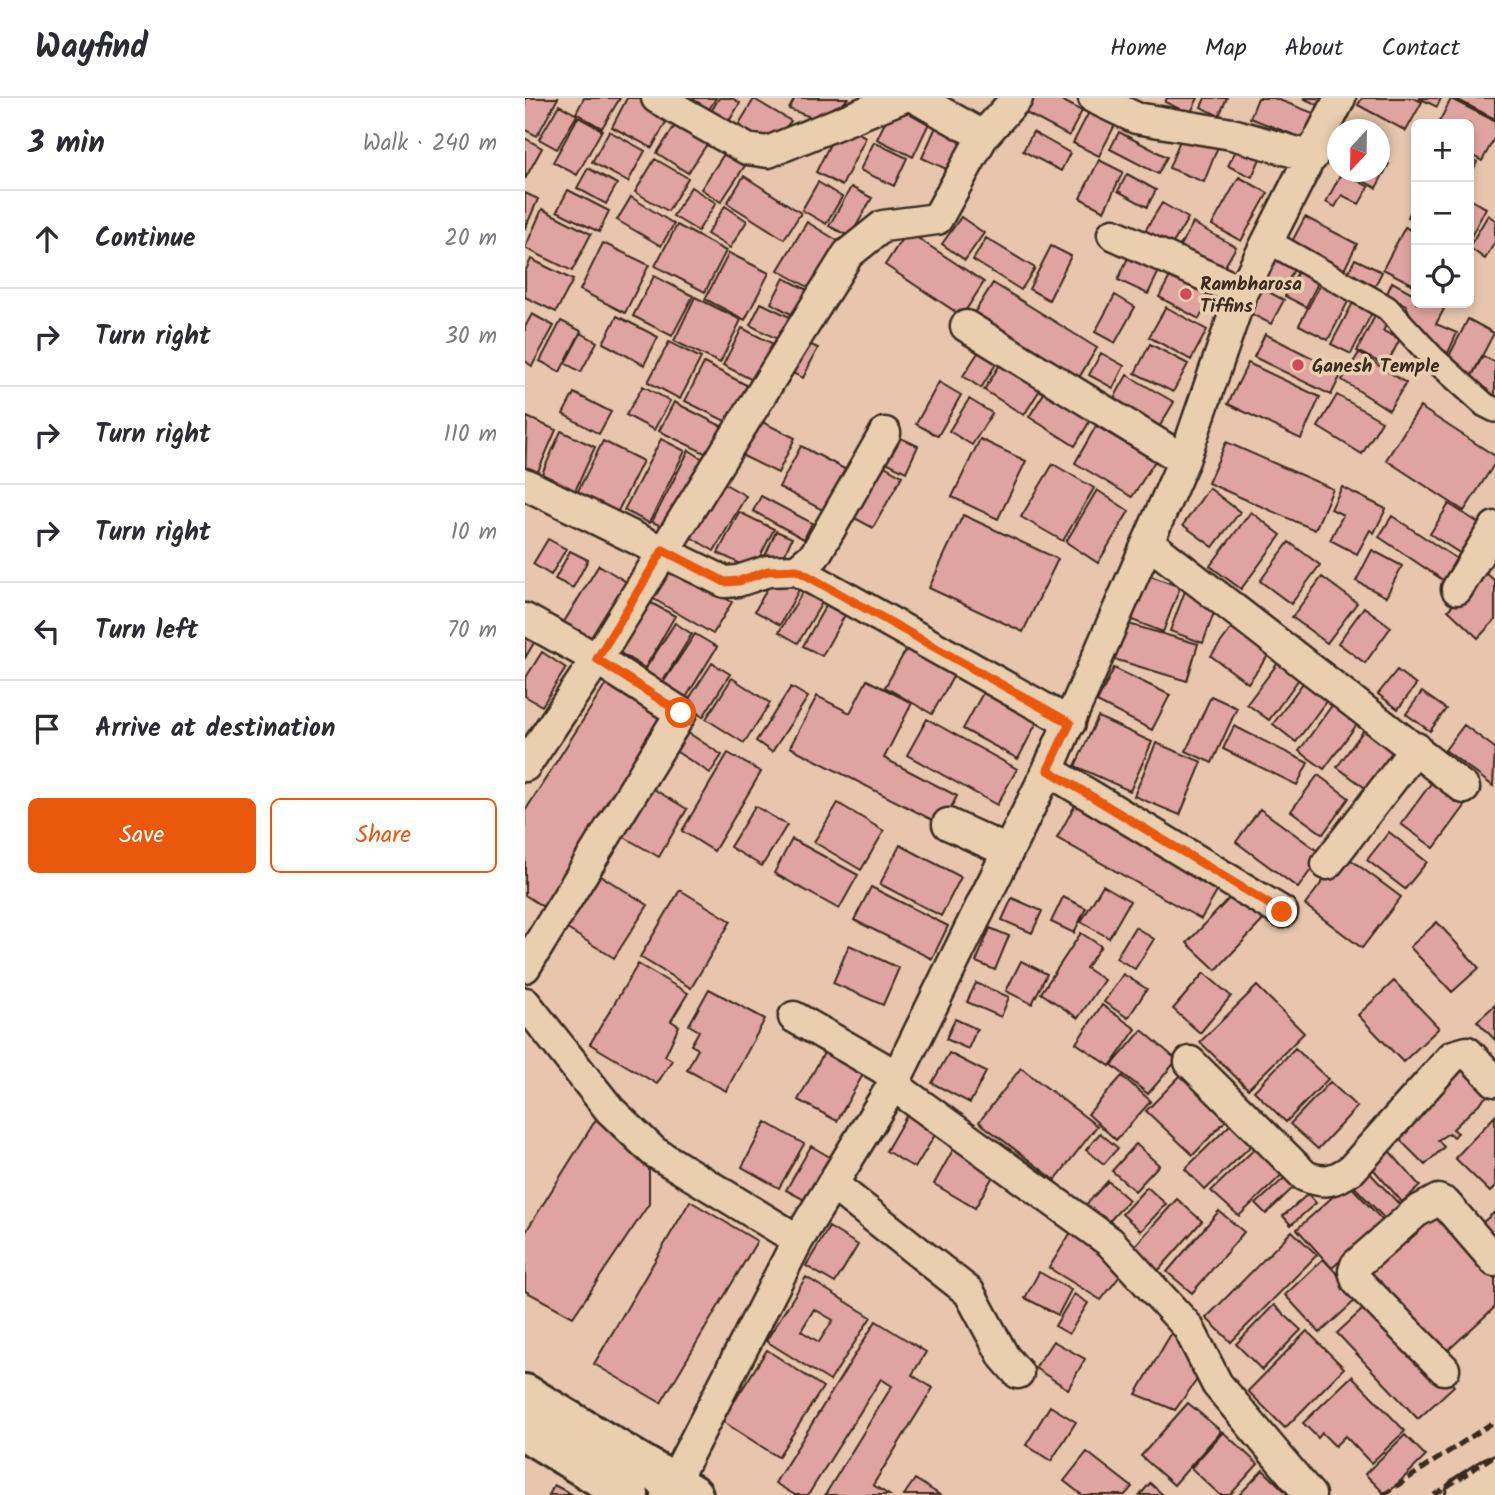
<!DOCTYPE html>
<meta charset="utf-8">
<style>
:root{--surface:#fff;--page:#f7f7f7;--text:#2b2b33;--muted:#7c7c81;--line:#e1e1e2;--accent:#ea580c}
body{margin:0;font-family:Kalam,sans-serif;background:var(--page);color:var(--text)}
.controls{position:absolute;right:21px;top:21px;display:grid;overflow:hidden;border-radius:10px;box-shadow:0 4px 10px #0003}
.controls button{width:63px;height:63px;display:grid;place-items:center;padding:0;border:0;border-bottom:2px solid var(--line);background:var(--surface);color:var(--text);font:35px sans-serif}
.compass{position:absolute;left:802px;top:21px;width:63px;height:63px;border-radius:50%;background:var(--surface);box-shadow:0 4px 10px #0003;rotate:202deg}
.stop{position:absolute;width:21px;height:21px;margin:-16px;border:5px solid #ea580c;border-radius:50%;background:#fff}
.stop.end{background:#ea580c;border-color:#fff;box-shadow:0 2px 7px #0008}
.list{margin:0;padding:0;list-style:none}
h2{display:flex;justify-content:space-between;align-items:center;height:91px;margin:0;padding:0 28px;font-size:30px}
h2 small{font-size:23px;font-weight:400;color:var(--muted)}
.list li{display:grid;grid-template-columns:46px 1fr auto;gap:21px;align-items:center;box-sizing:border-box;height:98px;padding:0 28px;border-top:2px solid var(--line)}
.list b{display:block;font-size:26px;white-space:nowrap}
.list em{font-size:23px;font-style:normal;color:var(--muted)}
.actions{display:flex;gap:14px;padding:21px 28px}
.actions a{flex:1;padding:16px 0;border:2px solid var(--accent);border-radius:10px;text-align:center;font-size:24px;color:var(--accent)}
.actions .main{background:var(--accent);color:#fff}
.icon{flex:none;width:38px;height:38px;fill:none;stroke:currentColor;stroke-width:2;stroke-linecap:round;stroke-linejoin:round}
.map{position:relative;flex:none;width:970px;height:1397px;overflow:hidden}
header{display:flex;align-items:center;gap:42px;box-sizing:border-box;height:98px;padding:0 35px;background:var(--surface);border-bottom:2px solid var(--line)}
header strong{font-size:33px}
nav{display:flex;gap:38px;margin-inline-start:auto;font-size:24px}
main{display:flex}
aside{flex:1;background:var(--surface)}
.map>svg:first-child{display:block}
.building{fill:#dfa49f;stroke:#3b2a1e;stroke-width:2;fill-rule:evenodd}
.lines{fill:none;stroke-linecap:round;stroke-linejoin:round}
.pedestrian-casing{stroke:#3b2a1e;stroke-width:28}
.minor-casing{stroke:#3b2a1e;stroke-width:35}
.secondary-casing{stroke:#3b2a1e;stroke-width:44}
.pedestrian{stroke:#e9cfb0;stroke-width:23}
.minor{stroke:#e9cfb0;stroke-width:30}
.secondary{stroke:#e9cfb0;stroke-width:38}
.rail{stroke:#3b2a1e;stroke-width:5;stroke-dasharray:10 5;stroke-linecap:butt}
.route{stroke:#ea580c;stroke-width:9}
.poi-dot{fill:#d1495b;stroke:#e9cfb0;stroke-width:2.5}
.labels{text-anchor:middle;stroke-width:7;stroke-linejoin:round;paint-order:stroke}
.poi-label{font-size:19px;font-weight:bold;fill:#3b2a1e;stroke:#e9cfb0;text-anchor:start}
</style>
<header>
<strong>Wayfind</strong>
<nav><a>Home</a><a>Map</a><a>About</a><a>Contact</a></nav>
</header>
<main>
<aside>
<h2>3 min<small>Walk · 240 m</small></h2>
<ul class="list">
<li><svg class="icon" aria-label="ahead" viewBox="0 0 24 24"><path d="M12 20V5M6 11l6-6 6 6"/></svg><div><b>Continue</b></div><em>20 m</em></li>
<li><svg class="icon" aria-label="right" viewBox="0 0 24 24"><path d="M7 20v-9h11M14 6l5 5-5 5"/></svg><div><b>Turn right</b></div><em>30 m</em></li>
<li><svg class="icon" aria-label="right" viewBox="0 0 24 24"><path d="M7 20v-9h11M14 6l5 5-5 5"/></svg><div><b>Turn right</b></div><em>110 m</em></li>
<li><svg class="icon" aria-label="right" viewBox="0 0 24 24"><path d="M7 20v-9h11M14 6l5 5-5 5"/></svg><div><b>Turn right</b></div><em>10 m</em></li>
<li><svg class="icon" aria-label="left" viewBox="0 0 24 24"><path d="M17 20v-9H6M10 6l-5 5 5 5"/></svg><div><b>Turn left</b></div><em>70 m</em></li>
<li><svg class="icon" aria-label="arrive" viewBox="0 0 24 24"><path d="M6 21V4h12l-3 4 3 4H6"/></svg><div><b>Arrive at destination</b></div></li>
</ul>
<div class="actions"><a class="main">Save</a><a>Share</a></div>
</aside>
<div class="map">
<svg width="970" height="1397" viewBox="0 0 970 1397">
<rect width="100%" height="100%" fill="#e7c6ad"/>
<filter id="ink" filterUnits="userSpaceOnUse"><feTurbulence type="fractalNoise" baseFrequency=".0143" numOctaves="2"/><feDisplacementMap in="SourceGraphic" scale="14" xChannelSelector="R" yChannelSelector="G"/><feConvolveMatrix kernelMatrix="1 2 1 2 8 2 1 2 1" color-interpolation-filters="sRGB"/></filter>
<g filter="url(#ink)">
<path class="building" d="M0,0H33L12,38L0,32Z
M59,0H95L77,30L51,15Z
M102,0H123L147,13L127,50L87,29Z
M156,0H191L182,15Z
M194,0H207L215,5L201,28L184,17Z
M270,0H323L313,12L288,20L264,11Z
M506,0H533L557,13L544,38L499,14Z
M642,0H673L665,16L640,4Z
M680,0H702L694,18L676,9Z
M733,0H749L791,16L782,42L725,20Z
M778,0H801L797,9Z
M837,0H889L897,4L881,33L833,7Z
M894,0H916L912,9Z
M929,0H970V21Z
M229,1L266,23L257,34L230,45L211,31Z
M926,1L970,23V39L957,63L944,56V26H913Z
M369,5L405,23L388,59L352,41Z
M34,7L52,17L32,51L14,41Z
M564,14L590,27L574,58L548,45Z
M157,17L188,37L163,75L132,55Z
M53,19L77,32L52,77L28,64Z
M414,22L445,36L428,74L397,60Z
M315,26L341,39L317,88L291,74Z
M659,32L694,46L679,84L644,70Z
M84,33L120,53L103,84L67,64Z
M508,34L545,55L536,73L498,53Z
M594,34L642,59L633,76L585,51Z
M0,40L17,50L0,81Z
M349,44L382,60L369,88L335,72Z
M715,44L738,54L727,79L703,68Z
M205,47L225,60L196,104L176,91Z
M944,60L952,64L944,80Z
M130,61L163,80L143,113L110,94Z
M855,61L864,66L851,90L822,74H855Z
M574,62L598,74L579,113L555,100Z
M63,70L92,86L81,106L52,90Z
M817,74L844,89L834,106L817,97L810,109L801,104Z
M602,76L631,92L622,109L593,93Z
M219,78L276,115L259,141L202,105Z
M714,79L743,95L716,143L687,127Z
M293,84L317,99L301,126L277,112Z
M166,89L191,105L173,133L148,118Z
M326,89L347,100L325,139L304,128Z
M43,92L84,113L74,134L32,113Z
M0,95L13,101L0,131Z
M106,99L149,126L136,148L92,122Z
M891,101V123L883,119Z
M944,101L961,110L944,142Z
M637,105L663,120L641,157L615,141Z
M200,108L222,123L205,150L182,136Z
M17,111L66,136L47,173L0,150Z
M963,117L970,122V144L960,161L944,149Z
M436,119L459,135L440,162L417,146Z
M780,119L832,146L817,176L764,149Z
M282,124L318,146L290,193L253,172Z
M668,125L711,149L693,180L650,156Z
M152,127L201,153L180,194L130,168Z
M880,129L891,135V188L858,171Z
M382,133L459,184L437,218L360,167Z
M461,140L510,170L496,192L448,162Z
M78,145L124,167L100,215L55,192Z
M526,148L546,158L524,202L504,191Z
M747,152L772,166L757,194L732,181Z
M204,155L244,175L220,222L180,201Z
M605,155L636,169L623,196L593,182Z
M6,161L48,182L31,214L0,199V174Z
M830,161L857,174L846,196L819,183Z
M776,168L796,179L781,209L760,198Z
M649,171L689,193L674,221L634,199Z
M129,178L168,198L147,238L108,218Z
M259,180L288,195L275,221L246,205Z
M798,181L827,196L803,242L774,227Z
M867,184L891,197V205H906L919,211L911,226L932,235L923,255L894,237L881,207L861,198Z
M468,185L572,250L550,286L446,220Z
M732,188L759,202L746,226L719,212Z
M590,197L610,209L590,245L570,234Z
M170,199L216,222L195,265L149,243Z
M831,199L850,209L826,256L806,246Z
M236,205L271,222L260,245L225,227Z
M641,209L682,232L666,262L624,239Z
M852,214L864,221L858,233L875,241L861,268L832,253Z
M7,216L29,228L7,268L0,263V229Z
M92,218L133,239L119,267L78,245Z
M943,221L969,235L945,281L919,268Z
M36,223L56,233L35,274L15,263Z
M217,230L258,251L239,288L198,267Z
M56,235L72,244L56,274L40,265Z
M740,236L817,275L806,297L729,259Z
M277,243L293,250L278,280L259,271Z
M144,244L176,260L155,301L123,284Z
M625,246L663,266L648,294L610,275Z
M456,250L474,261L456,290L438,278Z
M576,255L599,268L588,290L564,277Z
M834,255L881,285L864,312L817,282Z
M958,258L970,264V302L942,287Z
M179,265L229,291L210,328L160,303Z
M476,265L516,290L499,317L459,292Z
M723,265L795,299L776,341L703,306Z
M602,277L649,304L630,336L584,309Z
M414,284L436,297L413,338L391,326Z
M118,288L145,303L129,332L101,317Z
M521,292L566,321L550,348L504,319Z
M49,295L86,314L74,336L38,316Z
M812,297L857,323L837,356L793,329Z
M444,301L467,315L447,347L424,333Z
M149,304L202,331L188,359L134,333Z
M895,309L970,358V365L939,413L861,362Z
M225,318L270,340L253,375L208,353Z
M2,319L31,332L8,385L0,382Z
M571,328L630,363L607,399L550,365Z
M36,333L70,349L46,402L12,387Z
M367,336L393,348L381,374L355,361Z
M136,341L160,353L124,425L99,412Z
M455,341L501,363L473,421L427,399Z
M78,343L118,363L92,415L52,395Z
M701,344L808,391L790,432L683,385Z
M276,348L327,375L305,416L254,389Z
M164,352L181,363L146,432L127,424Z
M356,366L377,378L348,430L326,418Z
M528,366L569,390L538,443L496,419Z
M193,382L221,398L189,453L162,437Z
M817,389L861,411L849,435L845,432L832,456L805,442L818,417L806,411Z
M684,390L715,414L688,449L658,427Z
M572,392L604,413L573,465L541,444Z
M236,398L287,425L279,441L228,413Z
M924,406L960,429L941,459L905,436Z
M214,414L249,431L228,472L193,455Z
M726,414L756,437L716,491L685,468Z
M438,417L533,461L498,534L404,490Z
M867,418L935,463L921,484L854,439Z
M251,433L267,440L256,465L240,458Z
M23,441L41,451L26,477L8,466Z
M764,444L795,467L766,506L735,483Z
M847,452L877,468L861,499L831,483Z
M45,453L63,462L48,490L30,481Z
M141,466L207,504L188,536L122,497Z
M74,467L103,485L67,545L37,527Z
M960,474L970,483V522L953,540L923,512Z
M250,476L275,490L255,527L230,513Z
M623,477L655,489L638,534L607,522Z
M797,479L832,505L802,545L767,519Z
M279,492L298,503L273,545L254,534Z
M660,493L692,506L678,545L645,533Z
M119,501L150,518L120,570L89,551Z
M301,507L320,517L297,558L278,548Z
M839,509L866,529L840,565L813,545Z
M150,525L167,536L137,584L119,573Z
M600,525L673,546L662,583L589,561Z
M708,528L745,555L723,585L686,558Z
M170,536L192,549L157,606L134,591Z
M0,537L10,543L0,560Z
M382,550L429,577L407,616L360,589Z
M17,554L41,570L17,608L0,598V581Z
M187,565L205,576L178,619L160,607Z
M753,565L774,581L744,622L722,606Z
M589,570L645,597L627,632L572,604Z
M872,572L891,587L873,611L853,596Z
M207,580L245,605L219,645L181,621Z
M342,582L387,605L359,660L432,698L417,727L265,649L292,598L325,615Z
M778,585L802,602L771,644L748,626Z
M81,586L140,623L20,810L0,797V713Z
M266,589L283,599L247,654L231,643Z
M459,593L513,622L493,661L438,631Z
M897,594L921,611L905,633L881,616Z
M686,598L712,610L687,665L661,653Z
M808,606L833,625L799,671L774,653Z
M573,619L627,644L605,693L550,668Z
M402,621L492,671L472,707L382,657Z
M939,627L970,650L968,688L920,652Z
M709,628L783,665L772,687L698,651Z
M156,630L197,657L185,675L144,649Z
M839,632L874,658L847,695L812,669Z
M631,645L677,664L655,717L609,698Z
M203,655L236,674L189,753L157,733Z
M793,677L824,700L798,736L766,713Z
M910,680L943,704L909,750L876,726Z
M120,686L162,711L134,759L92,735Z
M555,698L700,780L676,821L532,740Z
M313,705L359,733L336,772L289,744Z
M230,708L262,727L237,768L205,749Z
M735,711L797,756L773,790L711,744Z
M864,734L902,764L880,791L842,762Z
M267,741L333,777L314,811L249,775Z
M375,747L436,779L416,818L355,786Z
M818,756L876,799L837,850L780,807Z
M73,776L123,807L89,860L39,829Z
M578,787L605,803L584,840L556,824Z
M346,789L423,828L407,861L329,822Z
M713,791L742,818L691,872L662,845Z
M155,792L206,823L166,890L115,859Z
M538,799L561,810L549,835L526,824Z
M487,800L517,813L507,835L477,822Z
M912,824L954,870L927,894L885,849Z
M610,829L629,841L610,871L591,860Z
M465,830L484,838L470,872L451,864Z
M556,835L576,848L561,870L579,882L553,920L516,895Z
M324,847L374,870L358,907L308,885Z
M496,863L522,876L507,906L481,893Z
M113,866L163,895L146,923L154,928L140,958L147,962L132,986L65,946Z
M679,875L706,898L675,935L648,911Z
M598,876L622,891L603,920L579,904Z
M869,883L914,930L878,964L833,917Z
M451,885L484,899L476,919L442,904Z
M732,888L779,935L723,991L675,944Z
M184,891L240,921L201,993L162,972L173,951L166,947L174,933L164,927Z
M577,907L611,931L585,968L551,945Z
M970,907V942L952,923Z
M430,921L452,931L443,951L421,941Z
M617,932L652,962L623,996L587,967Z
M770,950L803,981L761,1024L729,993Z
M301,951L340,973L312,1023L273,1002Z
M424,955L461,974L445,1005L407,985Z
M933,966L962,998L928,1031L933,1035L928,1039L924,1035L913,1042L919,1049L900,1067L865,1032Z
M496,970L572,1028L530,1082L454,1024Z
M660,973L706,1017L668,1057L621,1013Z
M597,978L626,1003L591,1042L563,1016Z
M805,984L832,1009L793,1051L765,1026Z
M77,1012L124,1067V1106L48,1219L0,1193V1135Z
M383,1015L413,1032L390,1070L361,1053Z
M970,1018V1089L965,1094L930,1060Z
M711,1021L732,1042L680,1092L660,1071Z
M241,1024L279,1046L254,1090L217,1069Z
M575,1035L593,1050L579,1066L561,1052Z
M740,1041L766,1068L714,1118L686,1093Z
M611,1046L634,1067L610,1093L587,1073Z
M286,1048L310,1062L285,1105L261,1092Z
M860,1048L895,1088L877,1104L842,1064Z
M429,1050L471,1073L450,1110L409,1086Z
M840,1070L876,1108L861,1122L825,1084Z
M766,1074L775,1083L741,1116L731,1106Z
M583,1083L604,1102L578,1130L557,1111Z
M823,1085L859,1124L807,1170L772,1131Z
M622,1089L641,1106L616,1133L597,1116Z
M783,1096L791,1105L766,1127L758,1118Z
M652,1101L677,1123L632,1174L606,1152Z
M165,1103L232,1143L136,1305L69,1266Z
M907,1108L970,1176V1209L919,1256L839,1170Z
M694,1113L719,1134L667,1195L642,1174Z
M970,1114V1150L952,1129Z
M551,1126L598,1174L576,1202L524,1170Z
M304,1129L333,1147L310,1185L281,1168Z
M767,1133L792,1157L706,1244L681,1220Z
M798,1161L834,1199L795,1235L760,1197Z
M514,1174L546,1192L533,1217L500,1200Z
M281,1179L346,1219L305,1283L241,1243ZM289,1211L308,1222L294,1244L276,1233Z
M549,1196L563,1205L544,1236L530,1228Z
M848,1202L929,1288L893,1321L812,1235Z
M749,1207L776,1232L737,1272L711,1246Z
M351,1223L401,1254L387,1277L408,1290L348,1387L364,1397H300L367,1288L356,1281L283,1397H270L250,1385Z
M650,1229L674,1279L650,1312L611,1296Z
M782,1233L819,1270L760,1330L723,1293Z
M528,1243L560,1261L543,1291L510,1270Z
M242,1252L298,1289L253,1359L197,1323Z
M827,1278L880,1333L846,1365L820,1338L810,1348L797,1335L793,1340L778,1325Z
M663,1305L696,1333L649,1387L616,1358Z
M525,1308L551,1324L526,1363L501,1347Z
M698,1334L733,1366L705,1397H695L666,1370Z
M880,1337L901,1358L861,1397L840,1376Z
M562,1354L607,1389L600,1397H557L539,1383Z
M738,1372L764,1397H714Z
M390,1381L415,1397H379Z
M625,1385L638,1397H615Z
M29,1387L48,1397H24Z"/>
<g class="lines">
<g class="pedestrian-casing">
<path id="pedestrian" d="M743,143L862,210L908,260L960,307L970,312"/>
</g>
<g class="minor-casing">
<path id="minor" d="M132,0L222,51L243,54L375,0
M391,0L458,38L492,0
M569,0L611,20L707,36L787,59
M588,136L717,194
M441,228L659,362
M0,386L200,484L213,483L243,473L272,472L545,625
M624,445L939,690
M272,472L290,457L360,335
M932,491L970,429
M0,521L72,561L156,615L0,869
M0,668L72,561L323,156L358,128L412,121L458,38
M523,672L757,814
M423,726L482,753
M802,766L891,650
M0,905L85,1012L129,1054L273,1142
M269,919L356,969L371,980
M665,964L780,1078C800,1086 810,1083 827,1071L928,958L942,954L970,983
M368,987L585,1144L663,1229L692,1286L785,1397
M307,1086L444,1194L479,1259L493,1275
M919,1271L832,1183L829,1173L831,1167L891,1114L913,1102L920,1105L970,1163
M142,1397L273,1142L368,987L523,672L659,362L717,194L815,0"/>
</g>
<g class="secondary-casing">
<path id="secondary" d="M0,1296L168,1397
M0,1333L104,1397
M941,1397L970,1378"/>
</g>
<use href="#pedestrian" class="pedestrian"/>
<use href="#minor" class="minor"/>
<use href="#secondary" class="secondary"/>
<path class="rail" d="M858,1397L970,1323
M909,1397L970,1357"/>
</g>
</g>
<g class="lines" filter="url(#ink)">
<path class="route" d="M156,615L72,561L138,452L200,484L214,483L243,473L272,472L545,625L523,672L757,814"/>
</g>
<g class="poi-dot">
<circle cx="661" cy="196" r="7"/>
<circle cx="773" cy="267" r="7"/>
</g>
<g class="labels">
<g class="poi-label">
<text x="675" y="192">Rambharosa<tspan x="675" dy="22">Tiffins</tspan></text>
<text x="787" y="274">Ganesh Temple</text>
</g>
</g>
</svg>
<div class="controls">
<button>+</button>
<button>−</button>
<button><svg class="icon" aria-label="locate" viewBox="0 0 24 24"><circle cx="12" cy="12" r="6"/><path d="M12 2v4M12 18v4M2 12h4M18 12h4"/></svg></button>
</div>
<svg class="compass" viewBox="-18 -18 36 36"><path d="M0-13l5 13h-10z" fill="#e53935"/><path d="M0 13l5-13h-10z" fill="#7c7c81"/></svg>
<div class="stop" style="left:156px;top:615px"></div>
<div class="stop end" style="left:757px;top:814px"></div>
</div>
</main>
